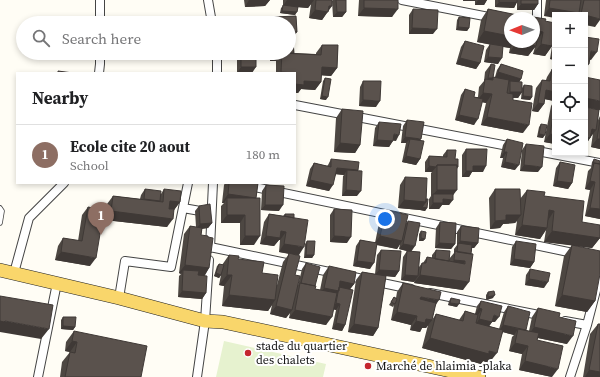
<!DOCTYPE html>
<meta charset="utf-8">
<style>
:root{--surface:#fff;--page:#f2f2f2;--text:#202124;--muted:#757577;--line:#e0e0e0;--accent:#2563eb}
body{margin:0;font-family:"Source Serif 4",serif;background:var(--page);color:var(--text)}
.controls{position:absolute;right:12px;top:12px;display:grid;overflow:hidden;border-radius:0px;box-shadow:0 2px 6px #0003}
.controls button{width:36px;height:36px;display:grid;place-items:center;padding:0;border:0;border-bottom:1px solid var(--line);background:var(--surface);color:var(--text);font:20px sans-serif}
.compass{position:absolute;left:504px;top:12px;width:36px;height:36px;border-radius:50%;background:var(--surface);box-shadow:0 2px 6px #0003;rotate:269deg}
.you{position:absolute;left:385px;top:219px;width:14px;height:14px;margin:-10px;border:3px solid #fff;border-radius:50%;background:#1a73e8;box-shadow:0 0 0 6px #1a73e833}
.badge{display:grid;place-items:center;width:26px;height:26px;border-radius:50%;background:var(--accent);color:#fff;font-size:13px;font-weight:700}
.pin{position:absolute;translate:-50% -33px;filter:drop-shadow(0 1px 2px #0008)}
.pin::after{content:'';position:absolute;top:21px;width:14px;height:12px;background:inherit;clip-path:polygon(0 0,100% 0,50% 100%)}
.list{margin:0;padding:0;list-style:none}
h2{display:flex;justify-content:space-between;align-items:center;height:52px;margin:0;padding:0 16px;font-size:17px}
h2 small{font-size:13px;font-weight:400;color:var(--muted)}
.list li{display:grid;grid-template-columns:26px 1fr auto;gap:12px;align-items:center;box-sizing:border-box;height:60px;padding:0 16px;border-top:1px solid var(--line)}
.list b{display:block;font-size:15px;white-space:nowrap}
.list p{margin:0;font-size:13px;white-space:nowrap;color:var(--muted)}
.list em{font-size:13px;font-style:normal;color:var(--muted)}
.icon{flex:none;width:22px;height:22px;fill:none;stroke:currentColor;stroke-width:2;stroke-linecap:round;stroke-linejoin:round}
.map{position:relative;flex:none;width:600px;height:377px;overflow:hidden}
.search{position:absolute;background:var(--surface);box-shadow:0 2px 6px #0003;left:16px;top:16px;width:280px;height:44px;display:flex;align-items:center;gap:10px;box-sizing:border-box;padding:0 14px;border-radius:22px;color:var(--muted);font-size:15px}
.panel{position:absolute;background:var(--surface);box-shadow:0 2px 6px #0003;left:16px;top:72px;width:280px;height:112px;border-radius:0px}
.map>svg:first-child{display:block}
.pitch{fill:#e6f2cf}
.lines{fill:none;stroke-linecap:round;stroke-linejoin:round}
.lane-casing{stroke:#444;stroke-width:5.5}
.street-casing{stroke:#444;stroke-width:10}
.primary-casing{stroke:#222;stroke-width:14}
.lane{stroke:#fff;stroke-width:4}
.street{stroke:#fff;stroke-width:8}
.primary{stroke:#f9d66b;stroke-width:13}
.wall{fill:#4d4742;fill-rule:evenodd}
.shaded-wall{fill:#3f3936}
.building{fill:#5a524d;stroke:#3f3936}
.poi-dot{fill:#c4262e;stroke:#fff;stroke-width:1.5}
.labels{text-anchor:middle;stroke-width:4;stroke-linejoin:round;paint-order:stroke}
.poi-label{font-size:12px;fill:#111;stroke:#fff;text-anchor:start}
</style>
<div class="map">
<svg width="600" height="377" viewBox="0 0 600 377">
<rect width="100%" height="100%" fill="#fffdf5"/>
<path class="pitch" d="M224,341L326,364L323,377H216Z"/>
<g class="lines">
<g class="lane-casing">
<path id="lane" d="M0,208L2,211L0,223"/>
</g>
<g class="street-casing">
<path id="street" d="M100,0V23
M208,0L212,23
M402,0L510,21
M537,26V0
M99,73L100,64V53
M217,73V53
M295,105L513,147
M532,150L600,163
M235,183L578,254
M183,208L206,212
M210,247L411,289
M210,248L213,183
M14,273L29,218L64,183
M430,293L544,316
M119,298L125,261L171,267L188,183
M565,321L587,325
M38,377L57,283
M197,377L205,321L209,260
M570,377L587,325L600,275"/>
</g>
<g class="primary-casing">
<path id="primary" d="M0,270L119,298L205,321L223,322L479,377"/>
</g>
<use href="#lane" class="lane"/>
<use href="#street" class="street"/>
<use href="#primary" class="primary"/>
</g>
<path class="wall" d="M244,0H270L265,6L245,7Z
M283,0H332L328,11L322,20L309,18L311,4L308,8L298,7L295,15L280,13L281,8L283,6Z
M333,0H346V12L342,17H333L332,1Z
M359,0H398L392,17L358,16Z
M463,0H487L484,5H475V1H463Z
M495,0H538V4L534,10H517V2L514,8L495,7Z
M546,0H600L595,27L585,15H555L544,16Z
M413,9L433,34H409V15Z
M488,9L526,17L527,16L545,21L553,41L555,38V68H553L555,60L550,59L552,46L545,56L533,54L535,47L528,56L509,53L510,48L503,47L498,64L484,62L486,50L490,44L492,45L477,42L481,20ZM510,18L534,42H510Z
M296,16L297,32L293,37L291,38V40L289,42H293L294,53L316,54V53L322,45H338L337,68L331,76L321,75V82L315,90L301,89L298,93H295V73H276V61H270V53H289V23H270L274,17Z
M459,17L469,28L467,31L456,30L457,20Z
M465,41L480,63L476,69L456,64L461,47Z
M237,53H256L252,73H237Z
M491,64L493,78L495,77L497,70L501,64L521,79L519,82L522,92L518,98H513V100L523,133L481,125L486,103L482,102L474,125L455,120L461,95L465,89L474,97H478L479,87L484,81L485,72Z
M552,69H555V144L544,142L551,106L554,101L544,99V104L538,112L532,111L536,88L542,80H546L547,77Z
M585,77L600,110H599L598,120L600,116V149L591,147L593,133L585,146L595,109L585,107Z
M325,78L326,100L320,99L323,81Z
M363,81L376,107L359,106L360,87Z
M524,85L532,97L530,100L521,99L522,88Z
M342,109L360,145L355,153L334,152L336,118Z
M407,120L420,141V159L416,165L402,162L406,143H401L403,126Z
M379,122L396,141L393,140L389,147L373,146L375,128Z
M541,124L543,138L537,137L539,127Z
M507,139L515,170L501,167L503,158H500L503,145Z
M526,144L538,172L520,171L522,150Z
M466,149L483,172H472L469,177H462V155Z
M447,150L455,159L458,167L457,169L453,195L449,205H442L439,209H429V199L431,196V173L432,172H425V162L429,156L443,157V155Z
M331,159L358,170L357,196H342L343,176L344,175L336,174L329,191L306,186L310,169L314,163L327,166L328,165Z
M594,159L600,219L585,216L590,190L585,189L588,171L591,168L592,162Z
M560,162L572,183L568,189L553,186L556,168Z
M405,177L426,199L427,208L425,211L420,210V209V210L398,208L400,185Z
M225,183H258L256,198L254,245H240V223H221V206L224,203H222L224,185Z
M266,185L279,211L261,210L262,191Z
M145,189L161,194L164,189L180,202L174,210L167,227L105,220L107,204L113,196L140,199L141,195Z
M495,189L520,199L527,190L544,196L582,222L600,238L592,248L575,246L595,301L587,312L555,306L564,256L572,245L544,242L546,230L540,239L515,235L517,221L515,223L503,224L500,228L490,229L489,198Z
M199,206L212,223L208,228L202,229L201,235L209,268L204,276L206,293L202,299L178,297L179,276L181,274L179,273L184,234L190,226L196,227L195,211Z
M88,207L90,266L55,260L58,246L63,238L78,241L82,215Z
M334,209L347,243L330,242V215Z
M386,210L407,223L408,221L411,252L419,267L422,263H423L427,257L432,258V255L436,250L449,259L454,253V249L457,245V232L461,226L478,243L474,248H472L463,290L414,283L415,281L414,282L401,280L403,257L407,251L411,252L399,249L400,244L397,249L376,245L370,269L353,266L356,246L360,240L375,243L380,218Z
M269,214L283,216L285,214L294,218L299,255H293L295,275L298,285L302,269L306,263L315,286V289L320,290L323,275L329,266L354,284L350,289L345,325L342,331L332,329L336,310L333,309L326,325L289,318L290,313L286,318L270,314L272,305L268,311L222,306L224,286L219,285L221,275L219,278L214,276L217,266L219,264L222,265L229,255L238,259L262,273L277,285L283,262L289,254L279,252L280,240H279L274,246L260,244L264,222Z
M440,222L455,244L451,249L435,248L436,228Z
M421,231L425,239L423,241H419V234Z
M307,241L314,255L312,258H304L305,244Z
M516,241L534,262L530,268L510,265L512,247Z
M381,250L399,271L395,277L386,276L378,328L373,336L348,332L356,280L362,272L375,274L377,255Z
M530,269L544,288L525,285L526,275Z
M403,283L435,306L432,320L436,314L459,320L465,311L475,314L477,306L481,301L495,322H492L489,326L499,329L504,312L508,306L526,330L529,331L532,317L538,308L559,317L567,344L538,338L537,340L552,377L519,370L522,354L509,351L512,337L514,335L503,332L489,363L483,361L481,364L422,348L428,325L426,328H422L420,332L410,330L411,325L391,320L394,305L393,307L389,305L394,297L396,298L397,292Z
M488,292L493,298L486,300V295Z
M451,298L457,307L448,305L449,301Z
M63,317L75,327L73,330L61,329V320Z
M598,324L600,377H583L590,334Z
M74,331L141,377H60L62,362L70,352L65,351L66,342Z"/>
<path class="shaded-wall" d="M249,0H270L265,6L245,7Z
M287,0H314L308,8L283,6Z
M464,0H476L475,1H463Z
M478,0H487L484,5H475Z
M499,2H517L514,8L495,7Z
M521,4H538L534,10H517Z
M329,6H332L322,20L309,18L315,10Z
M364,8L398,9L392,17L358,16Z
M549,8L579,13L578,15H555V18L544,16Z
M282,11L297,12L295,15L280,13Z
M337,12H346L342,17H333Z
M585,15L600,19V20L595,27L585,25Z
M458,27L469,28L467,31L456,30Z
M412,28L437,29L433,34H409Z
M484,31L510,36V42H514L510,48L477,42Z
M539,31L543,32L536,42Z
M291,32H297L293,37L289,38Z
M517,42L536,46L528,56L509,53Z
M541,44L552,46L545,56L533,54Z
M591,51L597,52L591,60L585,59Z
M555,52V60L550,59Z
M274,55H280L276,61H270Z
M488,57L502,58L498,64L484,62Z
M460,58L480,63L476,69L456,64Z
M585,64H589L585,70Z
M241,67H256L252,73H237Z
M322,67L337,68L331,76L316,75Z
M281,72L294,73H280Z
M498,72L521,79L517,85L510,81L509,82L495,78Z
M488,78H493L487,87L484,83Z
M304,81L321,82L315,90L301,89L298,93H295V84Z
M546,90L555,92V100L554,101L540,98Z
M510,92H522L518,98L506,97Z
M483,93L492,94L486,103L477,101Z
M322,96L328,97L326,100L320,99Z
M523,96L532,97L530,100L521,99Z
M585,98L600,101V110L585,107Z
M363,100L380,101L376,107L359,106Z
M538,103L544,104L538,112L532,111Z
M459,115L478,119L474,125L455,120Z
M487,117L529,125L523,133L481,125Z
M592,129L596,130L590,138Z
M394,134L399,135L396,141L390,140Z
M539,134L545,135L543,138L537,137Z
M550,134L555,135V144L544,142Z
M405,137L421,139L417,145L410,139L406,143H401Z
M585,137L590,138L585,146Z
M597,139H600V149L591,147Z
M377,140L393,141L389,147L373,146Z
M340,143L360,145L355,153L334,152Z
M504,152H507L503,158H500Z
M406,156L420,159L416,165L402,162Z
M505,162L519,165L515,170L501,167Z
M524,165L542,167L538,172L520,171Z
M429,166L436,167L432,172H425Z
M473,166H486L483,172H472L469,177H462L466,171Z
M337,168L358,170L354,176L347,170L344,175L333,174Z
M310,180L333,185L329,191L306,186Z
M557,181L572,183L568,189L553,186Z
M590,181L595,182L590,190L585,189Z
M346,190L361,191L357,196H342Z
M437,190H457L451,198L433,195Z
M228,194L256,198L251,206L227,198L224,203H222Z
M443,199L453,200L449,205H442L439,209H429L433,203Z
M404,200L426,202L420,210L398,208Z
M170,201L180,202L174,210L164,209Z
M265,205H283L279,211L261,210Z
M422,207L427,208L425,211L420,210Z
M590,208L600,209V219L585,216Z
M549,210L554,211L547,222Z
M111,211L173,219L167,227L105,220Z
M227,215H245L240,223H221Z
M506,215H521L515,223L503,224L500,228L490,229L495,221Z
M212,223L208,228L196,229L200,224Z
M522,225L547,228L540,239L515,235Z
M281,231L286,232L280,240H279L274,246L260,244L266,236Z
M552,231L600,238L592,248L544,242Z
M245,236H260L254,245H240Z
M334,236L351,237L347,243L330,242Z
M380,236L402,241L397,249L374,244Z
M421,238L425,239L423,241H419Z
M460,241L478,243L474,248L458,247V245Z
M439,243L455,244L451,249L435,248Z
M284,244L304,247L299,255L279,252Z
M403,244L415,246L411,252L399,249Z
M61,252L96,258L90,266L55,260Z
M306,255H314L312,258H304Z
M514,259L534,262L530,268L510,265Z
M454,260L465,261L460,270L448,268Z
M357,261L374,263L370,269L353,266Z
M185,265L209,268L204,277L183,270L181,274L179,273Z
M379,270L399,271L395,277L375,275Z
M216,273L221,275L219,278L214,276Z
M227,275H232L224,286L219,285Z
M405,275L418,276L414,282L401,280Z
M420,275L469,282L463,290L414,283Z
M529,279L548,282L544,288L525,285Z
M340,281L354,284L348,292L339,290Z
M324,288L339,291L333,299L319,296Z
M182,291L206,293L202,299L178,297Z
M229,295L275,300L268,311L222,306Z
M495,295L493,298L486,300L488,297Z
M562,295L595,301L587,312L555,306Z
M421,297L439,300L433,309L415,305Z
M336,303L340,304L336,310L332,309Z
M450,303L459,304L457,307L448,305Z
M276,306L292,310L286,318L270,314Z
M479,308L482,309L478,315L475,314Z
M295,310L332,317L326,325L289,318Z
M397,312L417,316L411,325L391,320Z
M494,315L499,317L495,322L490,321Z
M426,319L432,320L426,328H422L420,332L410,330L416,321Z
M479,319L492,322L488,328L476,324Z
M0,321H5L49,329L41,339L0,332Z
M336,323L345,325L342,331L332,329Z
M354,324L378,328L373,336L348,332Z
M503,325L518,329L514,335L499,331Z
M63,326L75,327L73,330L61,329Z
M534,327L573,336L567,344L528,336Z
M430,338L489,351L497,353L489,363L483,361L481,364L422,348Z
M72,341L77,342L70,352L65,351Z
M515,343L528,346L522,354L509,351Z
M525,361L558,369L552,377L519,370Z
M589,370L600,372V377H585Z"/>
<path class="building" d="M316,0H332V6H329L328,12L315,10Z
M336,0H346V12H337Z
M364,0H398V9L364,8Z
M499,0H517V2H499Z
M521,0H538V4H521Z
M550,0H581L579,13L549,8Z
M584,0H600V19L581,14Z
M283,5L298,7L297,12L282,11Z
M413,9L438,10L437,29L412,28Z
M488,9L527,17V16L546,19L545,21L555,23V31L552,46L541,44L543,32L539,31L536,46L517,42H534V18H510V36L484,31Z
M296,16L297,32H291V40H289V23H274V17Z
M459,17L470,18L469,28L458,27Z
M585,37L599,39L597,52L591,51L589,64H585Z
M465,41L484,46L480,63L460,58Z
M293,42L294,53H289V43Z
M490,44L503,46L502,58L488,57Z
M322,45H338L337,68L322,67L321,82L304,81V85L295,84V73L281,72L282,53L321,55Z
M241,53H256V67H241Z
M274,53H282L280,55H274Z
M491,64L495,65L493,78H488Z
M501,64L523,71L521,79L498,72Z
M552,69H555V92L546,90L544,104L538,103L542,80L550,81Z
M58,71L73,73H58Z
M493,77L509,80L507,93L513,94V100L532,103L529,125L487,117L492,94L483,93L485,79L493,80Z
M585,77L600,80V101L585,98Z
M325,78L331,79L328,97L322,96Z
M363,81H381L380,101L363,100Z
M510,81L522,82V92H510Z
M524,85L532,86V97L523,96Z
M465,89L475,92L474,97L483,99L478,119L459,115Z
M555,106V135L550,134Z
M585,107L599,110L596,130L592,129L590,138L585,137Z
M342,109L363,111L360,145L340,143Z
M407,120L424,122L421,139L405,137Z
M600,120V139H597Z
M379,122L401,124L399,135L394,134L393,141L377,140Z
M541,124L547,125L545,135L539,134Z
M410,139L424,141L420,159L406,156Z
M507,139L523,143L519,165L505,162L507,152H504Z
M526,144L544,146L542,167L524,165Z
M466,149H487L486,166H473V171H466Z
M447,150H456L455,159H458V167H457V165H437L436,167L429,166V156L447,157Z
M331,159L359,162L358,170L337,168L333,185L310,180L314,163L331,167Z
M594,159L600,161V164L594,163L593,165Z
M560,162L575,165L572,183L557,181Z
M594,163L600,164V209L590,208L595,182L590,181Z
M437,165H457V190H437Z
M347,170L362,171L361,191L346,190Z
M405,177L427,178L426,202L404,200Z
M229,183H258L256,198L228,194Z
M266,185L284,186L283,205H265Z
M145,189L161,191L160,201L144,199Z
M164,189L181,191L180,202L170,201L169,209H174L173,219L111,211L113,196L163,202Z
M495,189H520L521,215H506V220L495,221Z
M527,190L545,192L544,196L584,201L582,222L600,225V238L552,231L554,211L549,210L547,228L522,225Z
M433,194H453V200L443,199V203H433Z
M227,198H260V236H245V215H227Z
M426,199H428L427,208L422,207L426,202Z
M210,204L212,223L200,224L199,206Z
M88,207L104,210L96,258L61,252L63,238L82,241Z
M334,209L352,210L351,237L334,236Z
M386,210L408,215L402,241L380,236Z
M269,214L308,220L304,247L284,244L286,232L281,231L280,238L266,236Z
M285,214H294V218L285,216Z
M408,221L420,223L415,246L403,244Z
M440,222L456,223L455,244L439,243Z
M190,226L202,228L201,235L208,236V237L213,238L209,268L185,265Z
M461,226L479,228L478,243L460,241Z
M421,231L426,232L425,239L421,238Z
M360,240L377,243L374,263L357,261Z
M307,241H315L314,255H306Z
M516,241L536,244L534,262L514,259Z
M458,243L472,245L471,254L457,252Z
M572,245L600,251V274L595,301L562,295Z
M381,250L401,251L399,271L379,270Z
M436,250L450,251L449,261L435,259Z
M407,251L420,252L418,276L405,275Z
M455,251L473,254L469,282L420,275L422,263H426L427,257L465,264V261L454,260Z
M289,253L300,256L295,275L300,276L292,310L276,306Z
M229,255L239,256L238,259L264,262L262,273L278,275L275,300L229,295L232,275H227Z
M306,263L320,267L315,286L301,283Z
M219,264L224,265L221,275L216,273Z
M329,266L356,272L354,284L340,281L339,291L324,288Z
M530,269L550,273L548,282L529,279Z
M183,270L199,271L198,275L207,276L206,293L182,291Z
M362,272L386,276L378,328L354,324Z
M300,283L316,286L315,289L337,293L332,317L295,310Z
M403,283L441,292L439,300L421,297L420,299L436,303L432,320L426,319L425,323L416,321L417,316L397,312Z
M339,287L353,290L345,325L336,323L340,304L336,303Z
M494,291L495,295L488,297V292Z
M0,296L53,305L49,329L5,321L4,322L0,321Z
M394,297L397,299L395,304L391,302Z
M451,298L460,300L459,304L450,303Z
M481,301L502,306L499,317L494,315L492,322L479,319L482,309L479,308Z
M508,306L530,312L526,330L503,325Z
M538,308L560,313L559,317L576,321L573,336L534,327Z
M465,311L478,315L476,323L503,330L497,353L489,351V354L430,338L436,314L463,321Z
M63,317H76L75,327L63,326Z
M598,324H600V372L589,370Z
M518,329L539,333L537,340L563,346L558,369L525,361L528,346L515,343Z
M74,331L147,346L141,377H65L70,352L75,353L77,342L72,341Z"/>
<g class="poi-dot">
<circle cx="248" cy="353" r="4"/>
<circle cx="368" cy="366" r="4"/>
</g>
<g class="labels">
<g class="poi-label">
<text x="256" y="350">stade du quartier<tspan x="256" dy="14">des chalets</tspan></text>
<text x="376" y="370">Marché de hlaimia -plaka</text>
</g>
</g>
</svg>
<div class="controls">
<button>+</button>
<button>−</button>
<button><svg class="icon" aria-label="locate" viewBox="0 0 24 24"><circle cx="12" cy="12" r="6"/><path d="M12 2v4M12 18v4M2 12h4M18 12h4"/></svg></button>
<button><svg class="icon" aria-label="layers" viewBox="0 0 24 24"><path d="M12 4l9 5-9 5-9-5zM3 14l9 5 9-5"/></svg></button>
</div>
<svg class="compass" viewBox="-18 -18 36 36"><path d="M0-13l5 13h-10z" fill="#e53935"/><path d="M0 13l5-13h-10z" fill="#757577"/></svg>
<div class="you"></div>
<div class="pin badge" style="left:101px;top:235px;background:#8d6e63">1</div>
<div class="search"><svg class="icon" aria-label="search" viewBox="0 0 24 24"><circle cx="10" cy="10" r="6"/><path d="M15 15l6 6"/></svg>Search here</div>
<section class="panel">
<h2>Nearby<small></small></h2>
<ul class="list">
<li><span class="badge" style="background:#8d6e63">1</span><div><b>Ecole cite 20 aout</b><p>School</p></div><em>180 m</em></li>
</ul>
</section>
</div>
